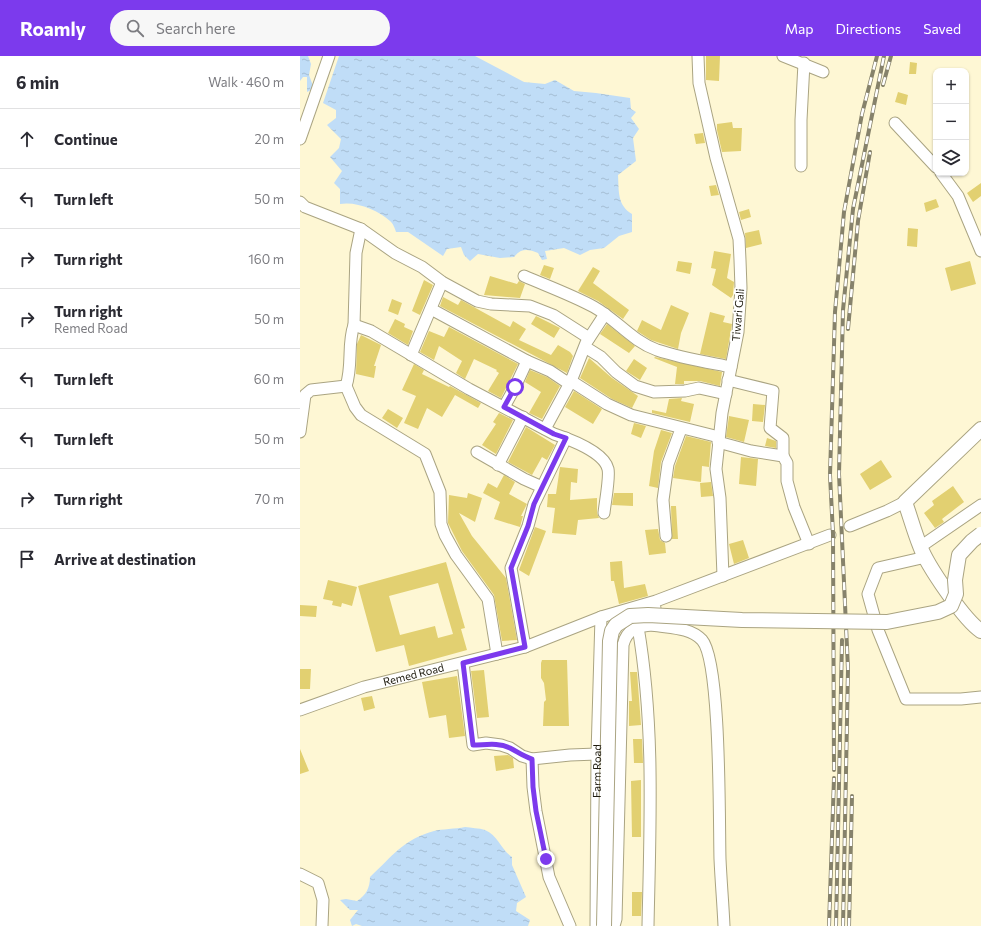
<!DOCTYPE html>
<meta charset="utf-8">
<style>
:root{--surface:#fff;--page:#f7f7f7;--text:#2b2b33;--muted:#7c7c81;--line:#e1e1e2;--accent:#7c3aed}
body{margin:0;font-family:Commissioner,sans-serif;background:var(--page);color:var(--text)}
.controls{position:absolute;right:12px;top:12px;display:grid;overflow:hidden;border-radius:8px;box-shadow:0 1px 3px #0004}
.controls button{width:36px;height:36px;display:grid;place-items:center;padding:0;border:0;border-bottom:1px solid var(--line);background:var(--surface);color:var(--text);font:20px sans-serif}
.stop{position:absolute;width:12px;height:12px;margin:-9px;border:3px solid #7c3aed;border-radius:50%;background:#fff}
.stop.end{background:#7c3aed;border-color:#fff;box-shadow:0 1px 4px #0008}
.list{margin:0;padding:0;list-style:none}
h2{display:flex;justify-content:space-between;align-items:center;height:52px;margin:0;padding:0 16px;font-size:17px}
h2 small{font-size:13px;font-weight:400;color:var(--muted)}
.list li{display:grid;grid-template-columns:26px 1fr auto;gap:12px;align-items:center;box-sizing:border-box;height:60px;padding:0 16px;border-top:1px solid var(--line)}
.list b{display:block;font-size:15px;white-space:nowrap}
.list p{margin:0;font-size:13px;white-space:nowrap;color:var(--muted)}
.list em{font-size:13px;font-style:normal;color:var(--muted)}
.icon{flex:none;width:22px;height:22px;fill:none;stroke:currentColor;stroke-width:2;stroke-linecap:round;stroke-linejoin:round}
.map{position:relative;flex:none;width:681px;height:870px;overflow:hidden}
header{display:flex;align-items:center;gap:24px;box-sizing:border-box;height:56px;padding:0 20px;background:var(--accent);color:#fff}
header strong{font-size:19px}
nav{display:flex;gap:22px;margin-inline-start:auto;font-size:14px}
.search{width:280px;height:36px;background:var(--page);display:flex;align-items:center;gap:10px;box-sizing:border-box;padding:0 14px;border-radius:22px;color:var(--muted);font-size:15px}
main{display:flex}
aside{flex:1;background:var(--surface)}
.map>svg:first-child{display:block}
.water{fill:url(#water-ripples)}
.building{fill:#e2d071;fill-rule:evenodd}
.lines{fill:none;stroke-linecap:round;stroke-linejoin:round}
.minor-casing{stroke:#aaa482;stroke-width:13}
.major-casing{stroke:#aaa482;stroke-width:16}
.minor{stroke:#fff;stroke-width:11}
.major{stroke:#fff;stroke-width:14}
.rail-casing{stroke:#86826b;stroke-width:4}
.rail{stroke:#fff;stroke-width:2.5;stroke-dasharray:8;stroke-linecap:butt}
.major-bridge-casing{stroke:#aaa482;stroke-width:16;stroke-linecap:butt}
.major-bridge{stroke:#fff;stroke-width:14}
.route{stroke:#7c3aed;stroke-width:5}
.labels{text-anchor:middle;stroke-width:4;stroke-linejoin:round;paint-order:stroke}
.street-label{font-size:11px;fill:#1c190d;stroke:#fff}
</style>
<header>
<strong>Roamly</strong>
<div class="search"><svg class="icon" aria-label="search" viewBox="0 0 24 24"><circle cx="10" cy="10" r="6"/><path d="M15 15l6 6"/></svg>Search here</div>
<nav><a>Map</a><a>Directions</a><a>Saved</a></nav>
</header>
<main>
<aside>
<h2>6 min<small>Walk · 460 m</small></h2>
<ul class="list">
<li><svg class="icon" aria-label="ahead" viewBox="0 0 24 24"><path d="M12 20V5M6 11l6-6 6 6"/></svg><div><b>Continue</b></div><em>20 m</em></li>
<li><svg class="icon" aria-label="left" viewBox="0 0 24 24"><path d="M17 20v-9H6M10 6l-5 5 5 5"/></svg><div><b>Turn left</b></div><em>50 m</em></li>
<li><svg class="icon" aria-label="right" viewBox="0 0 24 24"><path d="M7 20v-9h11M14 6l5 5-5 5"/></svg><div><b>Turn right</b></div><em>160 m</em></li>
<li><svg class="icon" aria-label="right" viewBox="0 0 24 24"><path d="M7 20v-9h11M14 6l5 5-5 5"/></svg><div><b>Turn right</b><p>Remed Road</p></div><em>50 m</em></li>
<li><svg class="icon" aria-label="left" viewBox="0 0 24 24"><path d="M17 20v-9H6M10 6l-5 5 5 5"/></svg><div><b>Turn left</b></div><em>60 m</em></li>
<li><svg class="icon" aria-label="left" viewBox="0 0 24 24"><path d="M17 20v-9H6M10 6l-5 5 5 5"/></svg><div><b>Turn left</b></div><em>50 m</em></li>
<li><svg class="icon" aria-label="right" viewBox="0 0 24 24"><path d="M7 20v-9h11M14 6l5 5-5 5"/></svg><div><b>Turn right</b></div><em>70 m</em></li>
<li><svg class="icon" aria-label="arrive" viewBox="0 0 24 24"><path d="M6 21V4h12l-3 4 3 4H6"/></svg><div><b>Arrive at destination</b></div></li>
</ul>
</aside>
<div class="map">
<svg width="681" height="870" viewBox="0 0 681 870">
<defs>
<pattern id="water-ripples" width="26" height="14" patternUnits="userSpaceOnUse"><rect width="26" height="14" fill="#c0ddf7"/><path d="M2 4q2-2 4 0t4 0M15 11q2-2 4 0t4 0" fill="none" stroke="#a4bdd3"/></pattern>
</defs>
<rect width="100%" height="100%" fill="#fef7d4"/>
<path class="water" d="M0,0H8L11,8L9,19L13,30L11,34L7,36V21H3L0,25V31Z
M39,0H175L224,26L245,28L255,24L274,35L296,37L330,42L331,53L336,56L331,62L339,73L333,82L336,105L318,119C319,135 317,149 332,158V176L319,180L304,192L290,194L280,199L264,192L245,195L247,203L242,204L238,197C228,193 221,192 214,201L200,202L178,198L170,205L164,199L161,191L147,193L143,200L108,176H96C95,173 93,167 90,165C78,154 56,145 40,148V133L34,127L42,115L30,101L39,92L41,83L27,69L36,62V54L23,47Z
M165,771C171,772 179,772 185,774C198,779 201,794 212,801V809L226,841L217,847L216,855L230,864L228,870H62L56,868L52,870L50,864L58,854H50L40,844L46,843L57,845C66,839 70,832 70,821C93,800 102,784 134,775C141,773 156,773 165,771Z"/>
<path class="building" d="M406,0H420L419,25L406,24Z
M610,6L617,7L616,18H609Z
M598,36L608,39L606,49L595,46Z
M432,66L433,72H442L441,95L422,96L417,74V68Z
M403,77L405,87L396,88L394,78Z
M681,127V140L673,146L667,137Z
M416,129L419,139L411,140L409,130Z
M636,143L639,151L626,156L624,147Z
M449,153L451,161L441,164L439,156Z
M608,172L618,173L617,191L607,190Z
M459,174L462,188L446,192L445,177Z
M414,195L431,198L427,222L434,226L433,239L431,242L412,229L416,213L411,212Z
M378,205L392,207L390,218L376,215Z
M670,205L676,228L651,235L645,212Z
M244,209L254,212L250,223L240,219Z
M293,211L300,215L293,227L329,254L323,263L298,245L278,235Z
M190,220L217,228L219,225L225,228L220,242L184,239Z
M124,224L133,229L120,259L112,255Z
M143,241L158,249L161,244L210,271L213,265L226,273L219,284L251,299L258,289L270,296L273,300L267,317L140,250Z
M92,243L102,247L98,259L88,255Z
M371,249L389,257L381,277L378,293L351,284L337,275L342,264L361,274Z
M410,256L425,260L423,266L432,268L426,303L400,298Z
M236,260L260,272L254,282L231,268Z
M95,263L105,268L104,271L113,275L108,289L88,277Z
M307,268L335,290L329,297L300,278Z
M149,271L218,308L201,342L188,335L199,317L196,315L197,314L174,303L165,323L156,317L162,305L139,290L134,304L120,296L129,275L144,281Z
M61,279L81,289L74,310H76L74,322L56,318L57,288Z
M355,301L422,316L420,330L400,325H384V328H375L377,311L354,302Z
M289,302L312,322L338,340L332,352L312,343L280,322Z
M334,303L347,312L340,324L326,315Z
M114,308L124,314L122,318L149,331L150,330L181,347L178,352L155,339L142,361L127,352L118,373L104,367L116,340L102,334Z
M230,314L247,321L260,330L242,363L229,357L241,336L225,326Z
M274,335L302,353L293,368L265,351Z
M382,342L381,345L394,348L390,366L352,357V354L366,357L369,343Z
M453,348L465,349L463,366L452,365Z
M88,353L103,362L97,372L82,362Z
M199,357L213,364L196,398L182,389L196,368L193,366Z
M429,360L449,364L444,386L426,381Z
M334,367L346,370L341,382L331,378Z
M226,371L255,389L247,404L242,401L232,419L208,406Z
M361,374L372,377L361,406L358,432L349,430L354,395Z
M386,380L411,386L409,411L402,410L401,426L373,422L375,410Z
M467,382L476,385V392L465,390Z
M441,401L458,403L456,430L439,428Z
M581,404L592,421L570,434L560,418Z
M260,411L278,413L277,427L271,426L270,444L297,442V457L299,462L278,464L276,479L252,477L255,452L247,451L248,438H256Z
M204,419L215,426L209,438L227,448L221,460H223L220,471L194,463L200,446L183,437L188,427L197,432Z
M411,426L413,440L401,441L400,427Z
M653,430L664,446L642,463L644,466L635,472L624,457L634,449L632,445Z
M168,437L182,442L175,466L159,457L172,480L206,522L217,584L202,585L194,539L162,495L148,467L149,439L167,442Z
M314,437H333V450L312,449Z
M371,450H376L378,483H372Z
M235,471L246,475L229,520L219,514Z
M358,473L360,484L365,487L366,497L349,499L345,474Z
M443,484L449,502L434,508L429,488Z
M322,505L324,532L345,528L348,540L319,548L314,525H311L310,506Z
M146,506L165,572L161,573L167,594L109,610L104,589L76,596L58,530ZM138,527L153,578L138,582L135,570L100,579L89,540Z
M28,524L57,531L52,550L42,547L41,551L32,549L33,545L23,543Z
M0,549L17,550L16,561L0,560Z
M242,604H267L269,670H243L244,646L246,644L244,627L241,622V607Z
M0,613H11L10,633H0Z
M184,614L189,661L177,662L171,615Z
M330,616H337L341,669L329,670V645H332Z
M157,620L165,680L149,682L146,659L129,662L122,626Z
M72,640L75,652L64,655L61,642Z
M333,683H342L343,707H334Z
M0,693L9,715L0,718Z
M208,699L213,702L214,712L196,715L194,700Z
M341,724V781H332L331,725Z
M332,836H342L341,860H332Z"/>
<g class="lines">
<g class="minor-casing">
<g id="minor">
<path d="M398,0L399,27L416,102L439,183L440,204L441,232L438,276L422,357L416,413L420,442L423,520"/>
<path d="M483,0L523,16"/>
<path d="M595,67L636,111"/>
<path d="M0,83L29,0"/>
<path d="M501,110V64L504,7"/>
<path d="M641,117L658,140L681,195"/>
<path d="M0,146L5,151L61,173L95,197L122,211L142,226L177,245L191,248L230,250L253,259L289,282"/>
<path d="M224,220C247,230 272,239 294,251C317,264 332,285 357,294C381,302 406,306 431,311"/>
<path d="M131,253L227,305L250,315L265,325H271L307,348L331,359L419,381"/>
<path d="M54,269L71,275L169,333L254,378C269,383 304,396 308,413C310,421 305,447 304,457"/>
<path d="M285,291L301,301L316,316L335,330L354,336L385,335L399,332L426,338"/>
<path d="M111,299L142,226"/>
<path d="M428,324L473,335L470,372L483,382V400"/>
<path d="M46,330L55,351L61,359L125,398L140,436L141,468L145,479L156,499L188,543L197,598"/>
<path d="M204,351L215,331L227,305"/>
<path d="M245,373L271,325L286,287L305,258"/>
<path d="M0,376L5,339L11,334L46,330C53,309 47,288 54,269L56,197L61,173"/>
<path d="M418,386L451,395L483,400L487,407V425L494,451L509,488"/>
<path d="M177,396L224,423L242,431"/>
<path d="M198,409L223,361"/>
<path d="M550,470L587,455L605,446"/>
<path d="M366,480L363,444L368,408L381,373"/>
<path d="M620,491L681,449"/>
<path d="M626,501L578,512L568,538L578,574L606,643H661L681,641"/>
<path d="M353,569C369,572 390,571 402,584C421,605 419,767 420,803C421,825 423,848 424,870"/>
<path d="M338,571C355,670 350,770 348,870"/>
<path d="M225,591L211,512L228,470L234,448L266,382"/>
<path d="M163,607L173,689L186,687L201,689L210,692L222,700L232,703L270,699L297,698"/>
<path id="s1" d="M0,654L64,631L225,591L301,561L356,545L530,479"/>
<path d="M232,703L233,731L236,755L249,821L270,870"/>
<path d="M0,818L18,827L23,844L22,870"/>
<path id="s2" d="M296,870L297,698L301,561"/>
<path d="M314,870L316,863L323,589C327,573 337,570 353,569L355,552"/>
</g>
</g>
<g class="major-casing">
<path id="major" d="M681,373L605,446C610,460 614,475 620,490C627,509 664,564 681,575"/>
</g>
<use href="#minor" class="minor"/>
<use href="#major" class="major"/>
<g class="rail-casing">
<path id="rail" d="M583,29L591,0
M548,273L558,165L570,96
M534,714L533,478L530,419L535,256L544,156L562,58L577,0
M529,870L534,722
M536,870L542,584
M543,870L548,613L539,418L543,254L553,153L584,0
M549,870L552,740"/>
</g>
<use href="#rail" class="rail"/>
<g class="major-bridge-casing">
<path id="major-bridge" d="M304,870L310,585L312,575L316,569L330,560L348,559L442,564L587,566L638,556L651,550L656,538L655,524L659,499L672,485L681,478"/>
</g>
<use href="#major-bridge" class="major-bridge"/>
</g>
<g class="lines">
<path class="route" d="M215,331L204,351L254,378L266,382L234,448L228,470L211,512L225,591L163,607L173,689C185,689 198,686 210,692C218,696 223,700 232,703L233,731L236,755L246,803"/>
</g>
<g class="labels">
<g class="street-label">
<text transform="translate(438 259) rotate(-85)" y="4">Tiwari Gali</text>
<text dy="4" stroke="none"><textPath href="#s1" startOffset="119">Remed Road</textPath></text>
<text dy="4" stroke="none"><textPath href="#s2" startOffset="155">Farm Road</textPath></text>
</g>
</g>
</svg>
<div class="controls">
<button>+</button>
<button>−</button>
<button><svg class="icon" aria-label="layers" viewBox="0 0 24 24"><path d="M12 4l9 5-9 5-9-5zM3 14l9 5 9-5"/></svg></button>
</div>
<div class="stop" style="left:215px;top:331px"></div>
<div class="stop end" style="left:246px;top:803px"></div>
</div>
</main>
